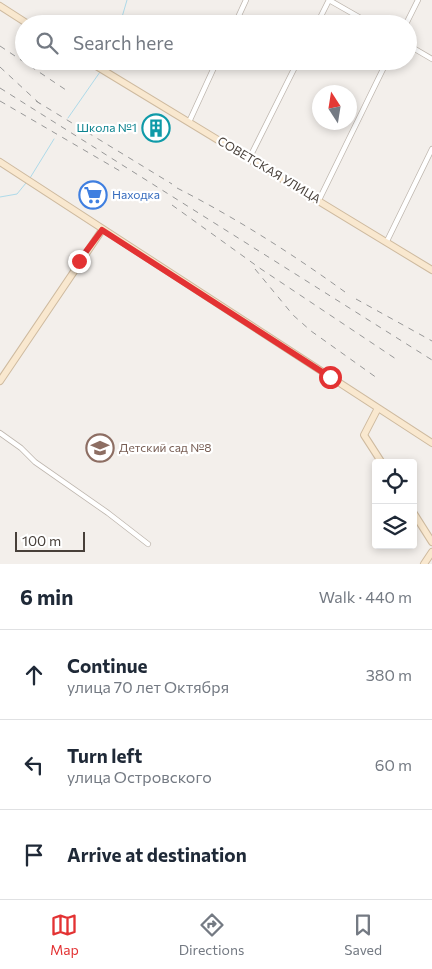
<!DOCTYPE html>
<meta charset="utf-8">
<style>
:root{--surface:#fff;--page:#f6f6f7;--text:#1f2937;--muted:#747a83;--line:#e0e1e3;--accent:#e33233}
body{margin:0;font-family:Commissioner,sans-serif;background:var(--page);color:var(--text)}
.controls{position:absolute;right:15px;bottom:15px;display:grid;overflow:hidden;border-radius:5px;box-shadow:0 2px 8px #0003}
.controls button{width:45px;height:45px;display:grid;place-items:center;padding:0;border:0;border-bottom:1px solid var(--line);background:var(--surface);color:var(--text);font:25px sans-serif}
.compass{position:absolute;left:312px;top:85px;width:45px;height:45px;border-radius:50%;background:var(--surface);box-shadow:0 2px 8px #0003;rotate:348deg}
.scale{position:absolute;left:15px;bottom:12px;width:70px;box-sizing:border-box;padding-left:5px;border:2px solid #473f39;border-top:0;font-size:14px;line-height:18px;white-space:nowrap;color:#473f39;-webkit-text-stroke:4px #fff;paint-order:stroke}
.stop{position:absolute;width:15px;height:15px;margin:-11px;border:4px solid #e33233;border-radius:50%;background:#fff}
.stop.end{background:#e33233;border-color:#fff;box-shadow:0 1px 5px #0008}
.list{margin:0;padding:0;list-style:none}
h2{display:flex;justify-content:space-between;align-items:center;height:65px;margin:0;padding:0 20px;font-size:21px}
h2 small{font-size:16px;font-weight:400;color:var(--muted)}
.list li{display:grid;grid-template-columns:32px 1fr auto;gap:15px;align-items:center;box-sizing:border-box;height:90px;padding:0 20px;border-top:1px solid var(--line)}
.list b{display:block;font-size:19px;white-space:nowrap}
.list p{margin:0;font-size:16px;white-space:nowrap;color:var(--muted)}
.list em{font-size:16px;font-style:normal;color:var(--muted)}
.icon{flex:none;width:28px;height:28px;fill:none;stroke:currentColor;stroke-width:2;stroke-linecap:round;stroke-linejoin:round}
.map{position:relative;flex:none;width:432px;height:564px;overflow:hidden}
.search{position:absolute;background:var(--surface);box-shadow:0 2px 8px #0003;left:15px;right:15px;top:15px;height:55px;display:flex;align-items:center;gap:12px;box-sizing:border-box;padding:0 18px;border-radius:28px;color:var(--muted);font-size:19px}
.sheet{height:335px;background:var(--surface)}
nav{display:flex;justify-content:space-around;align-items:center;box-sizing:border-box;height:70px;border-top:1px solid var(--line);background:var(--surface);font-size:14px;color:var(--muted)}
nav a{display:grid;justify-items:center;gap:2px}
nav .on{color:var(--accent)}
.map>svg:first-child{display:block}
.lines{fill:none;stroke-linecap:round;stroke-linejoin:round}
.stream{stroke:#aedae9;stroke-width:1}
.street-casing{stroke:#beb6ae;stroke-width:6}
.secondary-casing{stroke:#ceba9f;stroke-width:8}
.street{stroke:#fff;stroke-width:4.5}
.secondary{stroke:#f9e8cf;stroke-width:6}
.rail{stroke:#989898;stroke-width:1;stroke-dasharray:6 6;stroke-linecap:butt}
.route{stroke:#e33233;stroke-width:6}
.labels{text-anchor:middle;stroke-width:4.5;stroke-linejoin:round;paint-order:stroke}
.culture-label{font-size:12px;fill:#0d838f;stroke:#fff;text-anchor:end}
.street-label{font-size:12px;fill:#473f39;stroke:#fff}
.shop-label{font-size:12px;fill:#366cbe;stroke:#fff;text-anchor:start}
.education-label{font-size:12px;fill:#785e54;stroke:#fff;text-anchor:start}
</style>
<div class="map">
<svg width="432" height="564" viewBox="0 0 432 564">
<rect width="100%" height="100%" fill="#f3efeb"/>
<g class="lines">
<path class="stream" d="M120,24L127,0
M104,66L107,61
M68,118L100,72
M30,178L54,139
M0,197L17,194L26,183"/>
<g class="street-casing">
<path id="street" d="M329,0L371,24
M235,24L246,0
M317,24L329,0
M406,24L418,0
M408,45L432,59
M189,122L217,61
M250,157L298,61
M319,200L387,61
M387,241L432,149
M0,433L21,448L35,462L108,513L148,544"/>
</g>
<g class="secondary-casing">
<path id="secondary" d="M0,6L28,24
M88,61L432,270
M0,162L432,443
M0,381L102,230
M378,408L364,435L382,463
M413,512L432,542
M424,564L432,552"/>
</g>
<use href="#street" class="street"/>
<use href="#secondary" class="secondary"/>
<path class="rail" d="M0,46L66,90
M0,67L40,104
M0,88L432,360
M0,101L120,171
M36,101L172,184
M177,188C236,218 291,253 345,292
M172,205L261,269L396,359
M255,269L293,315L311,331L377,378
M356,299L432,341"/>
</g>
<g class="lines">
<path class="route" d="M79,261L102,230L330,377"/>
</g>
<defs>
<g id="building-ring" transform="scale(1.4375)"><circle r="9.5" fill="#fff" stroke="#0f9aa8" stroke-width="1.5"/><path d="M-4-6H4V6H1V3H-1V6H-4ZM-2.5-4.3h1.7v1.8h-1.7ZM.8-4.3h1.7v1.8H.8ZM-2.5-1h1.7V.8h-1.7ZM.8-1h1.7V.8H.8Z" fill="#0f9aa8"/></g>
<g id="supermarket-ring" transform="scale(1.4375)"><circle r="9.5" fill="#fff" stroke="#3f7fe0" stroke-width="1.5"/><path d="M-6-5.5h2.5l.6 2H6L4.5 2H-2.5L-4.4-4H-6ZM-1.5 3.2a1.3 1.3 0 1 0 .1 0ZM3 3.2a1.3 1.3 0 1 0 .1 0Z" fill="#3f7fe0"/></g>
<g id="school-ring" transform="scale(1.4375)"><circle r="9.5" fill="#fff" stroke="#8d6e63" stroke-width="1.5"/><path d="M0-5L7-2L0 1L-7-2ZM-4 1L0 2.5L4 1V4Q0 6-4 4Z" fill="#8d6e63"/></g>
</defs>
<g fill-rule="evenodd">
<use href="#building-ring" x="156" y="128"/>
<use href="#supermarket-ring" x="93" y="195"/>
<use href="#school-ring" x="100" y="448"/>
</g>
<g class="labels">
<g class="culture-label">
<text x="137" y="132">Школа №1</text>
</g>
<g class="street-label">
<text transform="translate(269 170) rotate(31)" y="4">СОВЕТСКАЯ УЛИЦА</text>
</g>
<g class="shop-label">
<text x="112" y="199">Находка</text>
</g>
<g class="education-label">
<text x="119" y="452">Детский сад №8</text>
</g>
</g>
</svg>
<div class="controls">
<button><svg class="icon" aria-label="locate" viewBox="0 0 24 24"><circle cx="12" cy="12" r="6"/><path d="M12 2v4M12 18v4M2 12h4M18 12h4"/></svg></button>
<button><svg class="icon" aria-label="layers" viewBox="0 0 24 24"><path d="M12 4l9 5-9 5-9-5zM3 14l9 5 9-5"/></svg></button>
</div>
<svg class="compass" viewBox="-18 -18 36 36"><path d="M0-13l5 13h-10z" fill="#e53935"/><path d="M0 13l5-13h-10z" fill="#747a83"/></svg>
<div class="scale">100 m</div>
<div class="stop" style="left:330px;top:377px"></div>
<div class="stop end" style="left:79px;top:261px"></div>
<div class="search"><svg class="icon" aria-label="search" viewBox="0 0 24 24"><circle cx="10" cy="10" r="6"/><path d="M15 15l6 6"/></svg>Search here</div>
</div>
<section class="sheet">
<h2>6 min<small>Walk · 440 m</small></h2>
<ul class="list">
<li><svg class="icon" aria-label="ahead" viewBox="0 0 24 24"><path d="M12 20V5M6 11l6-6 6 6"/></svg><div><b>Continue</b><p>улица 70 лет Октября</p></div><em>380 m</em></li>
<li><svg class="icon" aria-label="left" viewBox="0 0 24 24"><path d="M17 20v-9H6M10 6l-5 5 5 5"/></svg><div><b>Turn left</b><p>улица Островского</p></div><em>60 m</em></li>
<li><svg class="icon" aria-label="arrive" viewBox="0 0 24 24"><path d="M6 21V4h12l-3 4 3 4H6"/></svg><div><b>Arrive at destination</b></div></li>
</ul>
</section>
<nav>
<a class="on"><svg class="icon" aria-label="map" viewBox="0 0 24 24"><path d="M3 6l6-2 6 2 6-2v14l-6 2-6-2-6 2zM9 4v14M15 6v14"/></svg>Map</a>
<a><svg class="icon" aria-label="directions" viewBox="0 0 24 24"><path d="M12 3l9 9-9 9-9-9zM9 14v-3h6M13 9l2 2-2 2"/></svg>Directions</a>
<a><svg class="icon" aria-label="saved" viewBox="0 0 24 24"><path d="M7 4h10v16l-5-4-5 4z"/></svg>Saved</a>
</nav>
